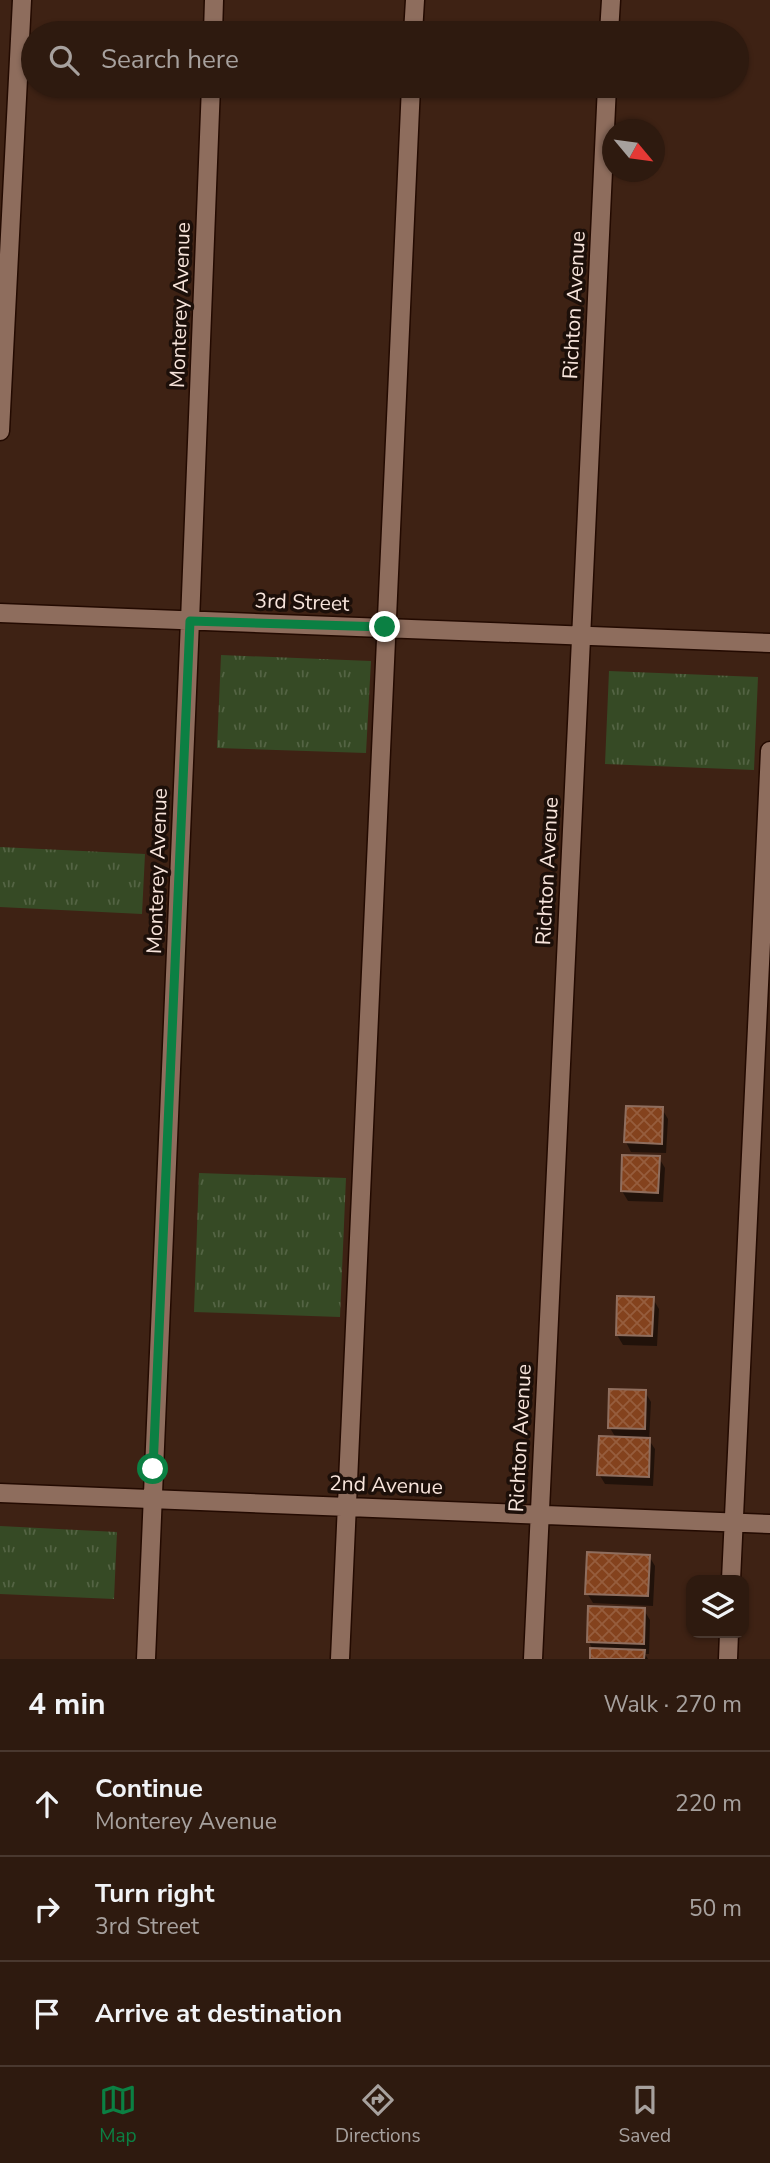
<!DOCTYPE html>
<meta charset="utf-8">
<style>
:root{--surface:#2e1a0f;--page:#3a271d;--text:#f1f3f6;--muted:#a7a19e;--line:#49382f;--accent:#0b8043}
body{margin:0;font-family:"Nunito Sans",sans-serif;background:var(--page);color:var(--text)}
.controls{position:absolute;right:21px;bottom:21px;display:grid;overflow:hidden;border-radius:14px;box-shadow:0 2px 5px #0004}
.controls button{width:63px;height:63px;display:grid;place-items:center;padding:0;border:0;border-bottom:2px solid var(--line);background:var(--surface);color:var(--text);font:35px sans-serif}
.compass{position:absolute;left:602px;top:119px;width:63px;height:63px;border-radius:50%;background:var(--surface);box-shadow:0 2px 5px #0004;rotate:119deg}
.stop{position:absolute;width:21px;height:21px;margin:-16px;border:5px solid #0b8043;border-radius:50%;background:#fff}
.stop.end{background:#0b8043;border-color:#fff;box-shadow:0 2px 7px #0008}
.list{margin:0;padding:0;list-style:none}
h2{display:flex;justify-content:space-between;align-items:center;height:91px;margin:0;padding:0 28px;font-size:30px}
h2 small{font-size:23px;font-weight:400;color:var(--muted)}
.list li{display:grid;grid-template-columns:46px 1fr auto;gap:21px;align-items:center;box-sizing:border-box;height:105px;padding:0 28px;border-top:2px solid var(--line)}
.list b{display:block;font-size:26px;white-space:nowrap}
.list p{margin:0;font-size:23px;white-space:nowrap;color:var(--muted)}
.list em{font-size:23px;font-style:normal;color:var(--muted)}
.icon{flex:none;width:38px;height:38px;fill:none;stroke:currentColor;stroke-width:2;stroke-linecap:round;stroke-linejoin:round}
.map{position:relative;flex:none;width:770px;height:1659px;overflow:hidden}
.search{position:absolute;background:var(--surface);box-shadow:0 2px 5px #0004;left:21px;right:21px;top:21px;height:77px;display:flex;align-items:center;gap:18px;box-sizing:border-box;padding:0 24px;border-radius:38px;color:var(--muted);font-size:26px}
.sheet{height:406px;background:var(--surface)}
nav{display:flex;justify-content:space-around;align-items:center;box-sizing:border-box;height:98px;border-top:2px solid var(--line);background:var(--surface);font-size:19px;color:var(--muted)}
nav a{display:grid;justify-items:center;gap:4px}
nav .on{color:var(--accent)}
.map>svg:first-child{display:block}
.grass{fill:url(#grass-tufts)}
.shadow{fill:#0007}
.building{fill:url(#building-cross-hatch);stroke:#8f6e5e;stroke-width:2}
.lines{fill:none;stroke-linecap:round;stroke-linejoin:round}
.minor-casing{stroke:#230a01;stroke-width:21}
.minor{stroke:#8e6d5d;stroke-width:18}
.route{stroke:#0b8043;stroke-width:9}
.labels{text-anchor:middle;stroke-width:7;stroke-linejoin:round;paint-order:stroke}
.street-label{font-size:21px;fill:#f7e4db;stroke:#1c0f09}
</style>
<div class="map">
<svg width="770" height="1659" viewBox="0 0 770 1659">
<defs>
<pattern id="grass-tufts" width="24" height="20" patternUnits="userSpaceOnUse" patternTransform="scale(1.75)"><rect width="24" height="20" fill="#364a25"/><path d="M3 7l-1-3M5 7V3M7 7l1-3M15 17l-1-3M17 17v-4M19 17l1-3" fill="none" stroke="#546444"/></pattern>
<pattern id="building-cross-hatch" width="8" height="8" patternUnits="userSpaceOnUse" patternTransform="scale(1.75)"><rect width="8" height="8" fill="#84421d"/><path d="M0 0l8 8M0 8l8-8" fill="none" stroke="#965d3d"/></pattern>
</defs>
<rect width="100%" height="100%" fill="#3e2214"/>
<path class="grass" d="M221,655L371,661L366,753L217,748Z
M609,671L758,677L754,770L605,764Z
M0,847L145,854L142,914L0,907Z
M199,1173L346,1178L340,1317L194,1312Z
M0,1526L117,1532L114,1599L0,1594Z"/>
<path class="shadow" d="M662,1109L668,1119L666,1153L631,1152L626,1142Z
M659,1158L665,1168L663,1202L628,1201L622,1191Z
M653,1299L659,1309L657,1346L623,1345L617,1335Z
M645,1392L651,1402L649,1440L655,1449L653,1486L605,1484L599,1474L616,1438L610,1428Z
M649,1556L655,1566L653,1606L593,1603L587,1593Z
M644,1610L650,1620L649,1654H645L648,1659H591L593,1650L589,1642Z"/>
<path class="building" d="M626,1106L663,1107L662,1144L624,1142Z
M622,1155L660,1156L658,1193L621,1191Z
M617,1296L654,1297L652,1336L616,1335Z
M609,1389L646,1390L645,1429L608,1428Z
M599,1436L650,1438L649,1477L597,1475Z
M587,1552L650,1555L648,1596L585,1594Z
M588,1606L645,1608L644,1644L587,1642Z
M590,1648L645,1650L644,1659H590Z"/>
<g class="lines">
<g class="minor-casing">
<path id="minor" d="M213,33L214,0
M413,33L415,0
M609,33L611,0
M0,431L22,0
M0,613L770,643
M0,1493L770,1524
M731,1580L770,751
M146,1659L190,621L211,86
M340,1659L411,86
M533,1659L607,86
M728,1659L729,1633"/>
</g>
<use href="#minor" class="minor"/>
</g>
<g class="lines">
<path class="route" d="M153,1469L190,621L385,627"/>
</g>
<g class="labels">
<g class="street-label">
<text transform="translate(180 305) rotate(-88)" y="7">Monterey Avenue</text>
<text transform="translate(574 305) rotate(-87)" y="7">Richton Avenue</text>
<text transform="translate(302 602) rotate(2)" y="7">3rd Street</text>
<text transform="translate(157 871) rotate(-88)" y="7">Monterey Avenue</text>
<text transform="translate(547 871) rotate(-87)" y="7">Richton Avenue</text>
<text transform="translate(520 1438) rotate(-87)" y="7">Richton Avenue</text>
<text transform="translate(386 1485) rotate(2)" y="7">2nd Avenue</text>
</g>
</g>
</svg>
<div class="controls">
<button><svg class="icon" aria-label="layers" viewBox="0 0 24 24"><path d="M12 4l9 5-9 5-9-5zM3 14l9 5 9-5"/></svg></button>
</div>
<svg class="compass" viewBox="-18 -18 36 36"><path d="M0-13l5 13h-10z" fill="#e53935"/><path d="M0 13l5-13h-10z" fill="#a7a19e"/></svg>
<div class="stop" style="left:153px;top:1469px"></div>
<div class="stop end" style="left:385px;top:627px"></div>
<div class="search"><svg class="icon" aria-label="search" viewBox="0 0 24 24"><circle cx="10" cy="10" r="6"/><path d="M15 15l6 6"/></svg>Search here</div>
</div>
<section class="sheet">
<h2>4 min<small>Walk · 270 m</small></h2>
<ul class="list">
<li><svg class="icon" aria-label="ahead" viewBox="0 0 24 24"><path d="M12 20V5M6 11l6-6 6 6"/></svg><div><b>Continue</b><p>Monterey Avenue</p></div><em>220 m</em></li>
<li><svg class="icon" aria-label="right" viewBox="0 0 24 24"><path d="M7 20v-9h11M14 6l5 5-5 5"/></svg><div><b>Turn right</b><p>3rd Street</p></div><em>50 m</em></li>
<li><svg class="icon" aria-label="arrive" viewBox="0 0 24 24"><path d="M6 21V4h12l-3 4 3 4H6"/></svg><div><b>Arrive at destination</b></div></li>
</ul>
</section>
<nav>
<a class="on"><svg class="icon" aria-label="map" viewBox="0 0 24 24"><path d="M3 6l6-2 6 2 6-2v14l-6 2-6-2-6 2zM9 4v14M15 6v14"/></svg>Map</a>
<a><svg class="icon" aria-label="directions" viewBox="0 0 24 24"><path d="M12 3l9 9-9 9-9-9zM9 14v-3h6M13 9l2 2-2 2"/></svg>Directions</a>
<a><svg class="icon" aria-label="saved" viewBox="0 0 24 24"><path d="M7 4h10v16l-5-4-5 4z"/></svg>Saved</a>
</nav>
